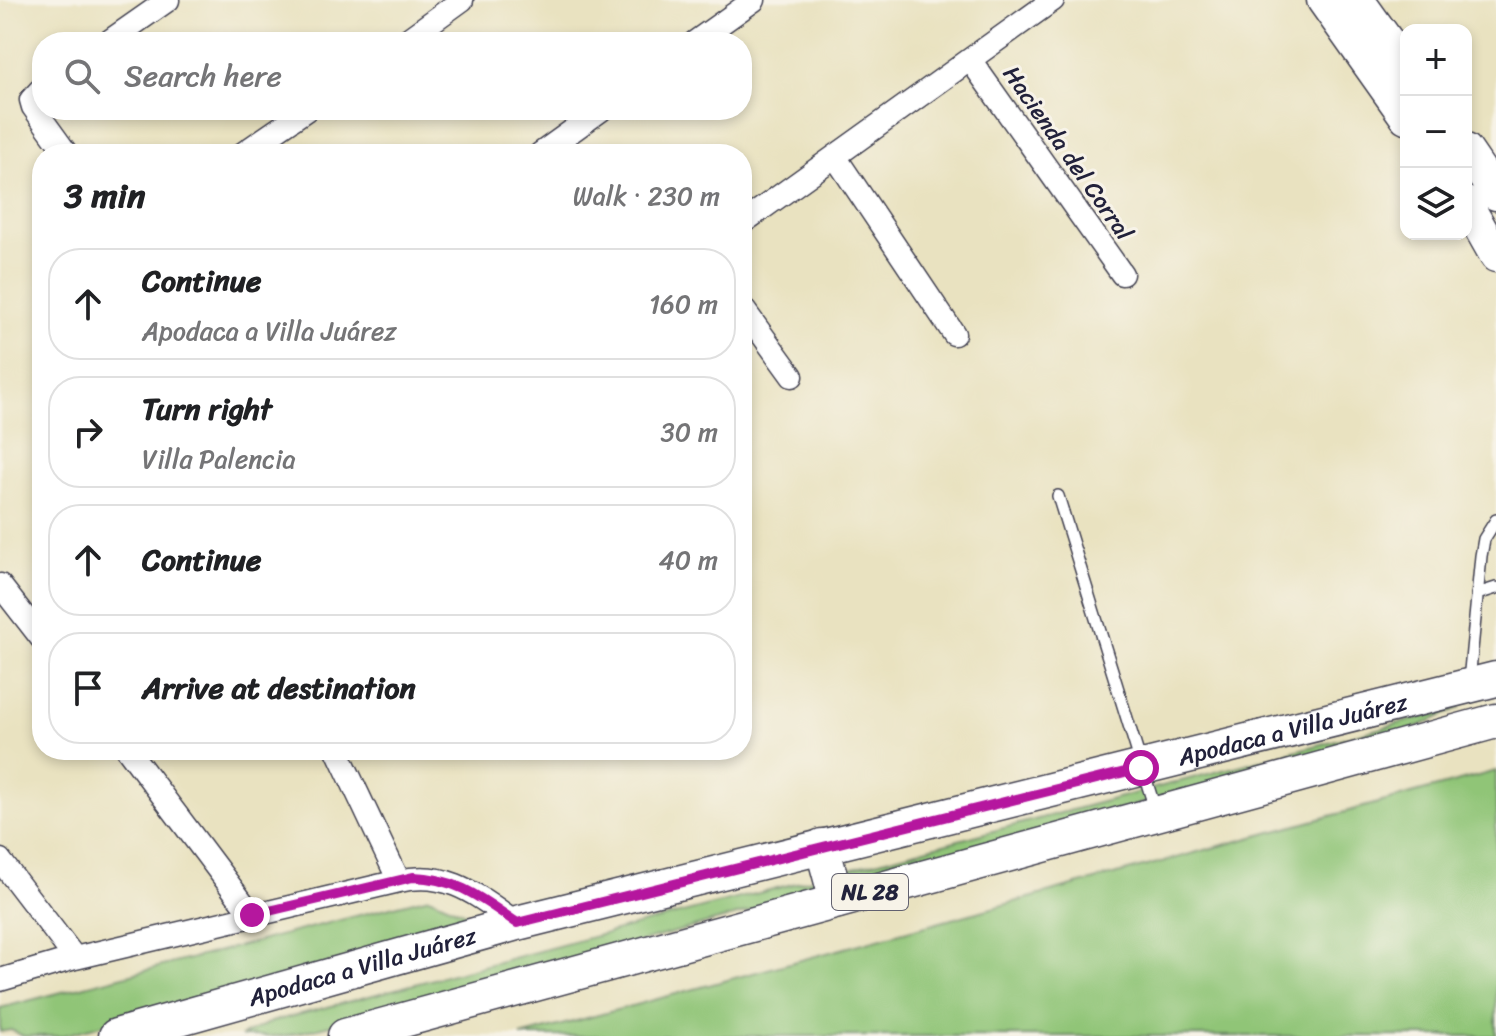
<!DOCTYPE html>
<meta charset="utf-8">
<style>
:root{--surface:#fff;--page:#f2f2f2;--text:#202124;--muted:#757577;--line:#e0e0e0}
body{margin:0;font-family:Sriracha,sans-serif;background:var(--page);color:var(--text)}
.controls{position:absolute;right:24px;top:24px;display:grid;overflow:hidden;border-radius:16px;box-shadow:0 4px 12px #0003}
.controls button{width:72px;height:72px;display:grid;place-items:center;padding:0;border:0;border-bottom:2px solid var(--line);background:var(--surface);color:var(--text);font:40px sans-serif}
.stop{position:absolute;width:24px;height:24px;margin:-18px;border:6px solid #b5179e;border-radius:50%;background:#fff}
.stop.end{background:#b5179e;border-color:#fff;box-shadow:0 2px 8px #0008}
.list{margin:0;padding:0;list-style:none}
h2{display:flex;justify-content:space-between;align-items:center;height:104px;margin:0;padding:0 32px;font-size:34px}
h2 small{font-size:26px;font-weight:400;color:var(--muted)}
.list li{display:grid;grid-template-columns:52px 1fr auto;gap:24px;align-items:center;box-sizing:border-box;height:112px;margin:0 16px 16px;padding:0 16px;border:2px solid var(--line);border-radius:32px}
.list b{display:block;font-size:30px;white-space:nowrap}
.list p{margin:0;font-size:26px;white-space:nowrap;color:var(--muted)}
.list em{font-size:26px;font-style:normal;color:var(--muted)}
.icon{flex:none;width:44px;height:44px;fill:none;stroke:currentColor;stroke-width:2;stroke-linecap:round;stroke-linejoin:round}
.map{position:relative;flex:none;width:1496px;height:1036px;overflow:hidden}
.search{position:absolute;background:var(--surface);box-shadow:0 4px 12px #0003;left:32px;top:32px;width:720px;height:88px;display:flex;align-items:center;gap:20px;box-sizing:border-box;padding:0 28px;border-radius:32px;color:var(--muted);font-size:30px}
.panel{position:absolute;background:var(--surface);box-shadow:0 4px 12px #0003;left:32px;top:144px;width:720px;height:616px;border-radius:32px}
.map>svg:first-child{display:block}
.green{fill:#90c577;stroke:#597459;stroke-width:2}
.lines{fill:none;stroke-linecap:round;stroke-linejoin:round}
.service-casing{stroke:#403f4f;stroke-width:14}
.minor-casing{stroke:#403f4f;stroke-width:25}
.secondary-casing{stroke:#403f4f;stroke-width:35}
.primary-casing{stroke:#403f4f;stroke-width:37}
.service{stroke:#fff;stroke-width:11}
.minor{stroke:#fff;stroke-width:22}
.secondary{stroke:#fff;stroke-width:32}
.primary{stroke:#fff;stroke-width:34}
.route{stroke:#b5179e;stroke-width:10}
.labels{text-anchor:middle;stroke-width:6;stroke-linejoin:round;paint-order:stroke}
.shield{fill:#f7f3e8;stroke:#62616f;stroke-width:2}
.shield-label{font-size:22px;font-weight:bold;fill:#22223b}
.street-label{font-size:24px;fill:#22223b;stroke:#f7f3e8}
</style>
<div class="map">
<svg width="1496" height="1036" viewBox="0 0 1496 1036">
<rect width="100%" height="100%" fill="#f7f3e8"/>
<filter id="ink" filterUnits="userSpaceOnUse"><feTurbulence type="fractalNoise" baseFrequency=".0125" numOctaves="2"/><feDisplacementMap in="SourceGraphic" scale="16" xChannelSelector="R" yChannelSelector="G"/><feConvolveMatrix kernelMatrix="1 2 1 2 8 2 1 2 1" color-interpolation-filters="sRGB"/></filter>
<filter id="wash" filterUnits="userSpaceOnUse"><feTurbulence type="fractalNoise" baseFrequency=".006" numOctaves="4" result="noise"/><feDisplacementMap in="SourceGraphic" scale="32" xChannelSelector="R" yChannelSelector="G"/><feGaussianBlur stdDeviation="1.8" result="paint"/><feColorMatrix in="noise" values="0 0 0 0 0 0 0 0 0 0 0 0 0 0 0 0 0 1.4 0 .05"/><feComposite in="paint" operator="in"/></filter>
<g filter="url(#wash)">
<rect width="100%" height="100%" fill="#e9e2c0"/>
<path class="green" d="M1461,707L1413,729L396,1009L285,1036H241L271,1022Z
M1496,771V1036H521Z
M429,897L470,915L476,924L61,1036H23L11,1030L0,1032V1008Z"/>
</g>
<g filter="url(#ink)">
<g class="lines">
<g class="service-casing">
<path id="service" d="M1058,496L1156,812
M1477,594L1496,588
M1469,681L1481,556L1484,539L1496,520"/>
</g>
<g class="minor-casing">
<path id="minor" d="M108,42L168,0
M404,42L462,0
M695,42L754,0
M971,61L1122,274
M42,88L31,100L33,107L67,154
M242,154L306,110
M540,154L601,110
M836,158L954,334
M742,223L1053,0
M742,307L792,376
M0,585L42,639
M128,750L252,915
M337,750L399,881C448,869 479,897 517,923
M0,860L75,958
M0,980L75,958L399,881"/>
</g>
<g class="secondary-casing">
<path id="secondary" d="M1323,0L1406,117
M1358,0L1406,67
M1466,150L1496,194
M1466,203L1496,256"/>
</g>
<g class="primary-casing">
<g id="primary">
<path d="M822,846L837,901"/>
<path id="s1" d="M116,1036L517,923L1496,679"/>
<path d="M345,1036L1496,721"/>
</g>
</g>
<use href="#service" class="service"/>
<use href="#minor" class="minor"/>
<use href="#secondary" class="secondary"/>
<use href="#primary" class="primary"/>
</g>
</g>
<g class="lines" filter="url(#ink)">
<path class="route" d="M252,915L413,877C457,878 482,899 517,923L1141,768"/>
</g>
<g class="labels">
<rect class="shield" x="832" y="874" width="76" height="36" rx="6"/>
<g class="shield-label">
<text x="870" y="900">NL 28</text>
</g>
<g class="street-label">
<text transform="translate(1068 153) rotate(55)" y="8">Hacienda del Corral</text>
<text dy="8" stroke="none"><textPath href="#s1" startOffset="1216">Apodaca a Villa Juárez</textPath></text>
<text dy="8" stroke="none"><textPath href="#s1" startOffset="256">Apodaca a Villa Juárez</textPath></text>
</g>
</g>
</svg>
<div class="controls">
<button>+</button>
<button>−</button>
<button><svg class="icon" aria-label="layers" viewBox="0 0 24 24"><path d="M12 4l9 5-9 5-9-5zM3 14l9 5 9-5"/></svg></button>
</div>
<div class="stop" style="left:1141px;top:768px"></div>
<div class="stop end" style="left:252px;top:915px"></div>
<div class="search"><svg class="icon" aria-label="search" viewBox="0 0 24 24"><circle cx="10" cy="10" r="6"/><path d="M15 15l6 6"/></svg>Search here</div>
<section class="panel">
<h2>3 min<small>Walk · 230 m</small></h2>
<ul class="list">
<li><svg class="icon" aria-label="ahead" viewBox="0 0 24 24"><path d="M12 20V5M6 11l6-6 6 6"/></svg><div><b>Continue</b><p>Apodaca a Villa Juárez</p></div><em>160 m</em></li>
<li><svg class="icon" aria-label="right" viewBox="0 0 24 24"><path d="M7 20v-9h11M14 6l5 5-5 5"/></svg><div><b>Turn right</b><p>Villa Palencia</p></div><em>30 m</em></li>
<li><svg class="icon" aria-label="ahead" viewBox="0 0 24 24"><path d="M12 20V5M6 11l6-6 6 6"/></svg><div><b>Continue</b></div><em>40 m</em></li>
<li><svg class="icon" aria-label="arrive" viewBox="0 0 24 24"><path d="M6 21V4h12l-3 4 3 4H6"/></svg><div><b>Arrive at destination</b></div></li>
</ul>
</section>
</div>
